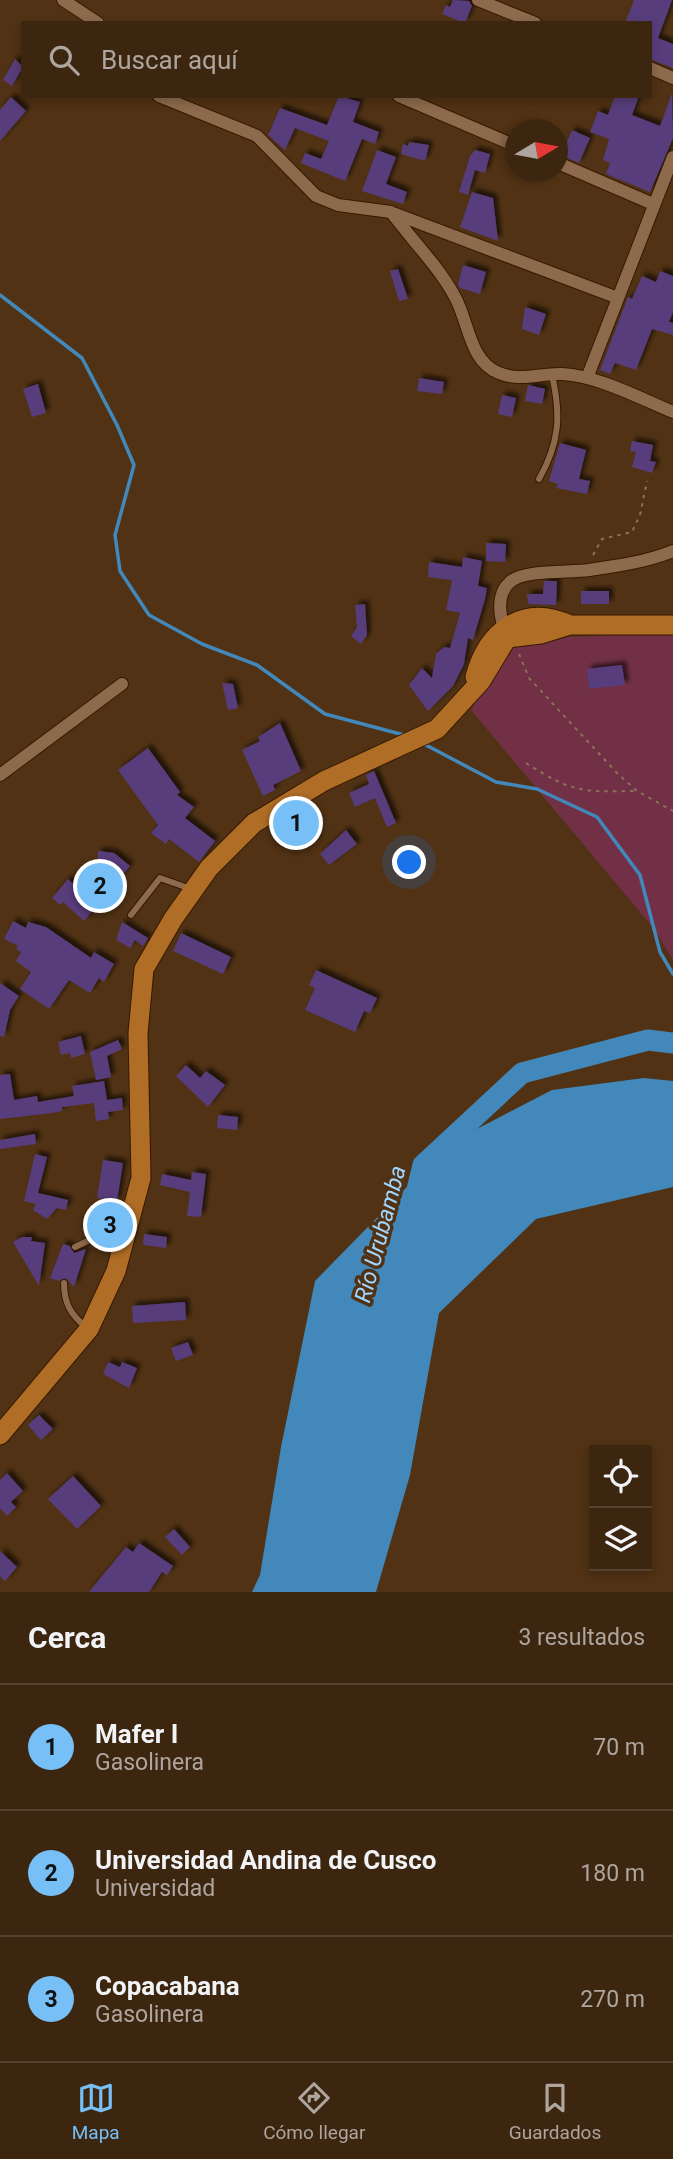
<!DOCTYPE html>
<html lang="es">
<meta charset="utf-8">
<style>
:root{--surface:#3d260f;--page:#442e18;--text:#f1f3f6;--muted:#ada59e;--line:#56432f;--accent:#76c0f7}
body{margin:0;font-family:Roboto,sans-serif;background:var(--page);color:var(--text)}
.controls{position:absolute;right:21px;bottom:21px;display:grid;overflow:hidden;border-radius:0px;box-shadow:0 4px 10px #0003}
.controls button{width:63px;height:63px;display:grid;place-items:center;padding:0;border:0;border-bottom:2px solid var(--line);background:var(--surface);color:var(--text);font:35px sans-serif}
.compass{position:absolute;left:505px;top:119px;width:63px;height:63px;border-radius:50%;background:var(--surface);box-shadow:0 4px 10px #0003;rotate:80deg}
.you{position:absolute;left:410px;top:863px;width:24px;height:24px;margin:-18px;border:5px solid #fff;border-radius:50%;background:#1a73e8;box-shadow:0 0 0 10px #1a73e833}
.badge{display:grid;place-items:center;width:46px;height:46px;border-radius:50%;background:var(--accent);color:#111;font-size:23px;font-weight:700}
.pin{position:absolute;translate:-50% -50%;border:4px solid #fff;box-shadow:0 2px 7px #0006}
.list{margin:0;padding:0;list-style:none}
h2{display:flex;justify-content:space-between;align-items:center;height:91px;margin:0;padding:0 28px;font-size:30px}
h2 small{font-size:23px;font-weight:400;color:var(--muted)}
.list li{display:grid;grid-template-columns:46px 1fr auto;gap:21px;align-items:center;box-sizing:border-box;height:126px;padding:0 28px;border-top:2px solid var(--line)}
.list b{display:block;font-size:26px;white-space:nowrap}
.list p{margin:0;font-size:23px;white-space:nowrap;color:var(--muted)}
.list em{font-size:23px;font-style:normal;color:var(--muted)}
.icon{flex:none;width:38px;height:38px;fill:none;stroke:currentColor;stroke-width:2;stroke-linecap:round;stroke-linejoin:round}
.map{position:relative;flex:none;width:673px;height:1592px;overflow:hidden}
.search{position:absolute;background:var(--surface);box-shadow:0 4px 10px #0003;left:21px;right:21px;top:21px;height:77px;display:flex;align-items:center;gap:18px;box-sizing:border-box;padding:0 24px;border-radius:0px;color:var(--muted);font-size:26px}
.sheet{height:469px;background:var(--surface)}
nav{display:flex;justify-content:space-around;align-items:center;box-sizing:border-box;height:98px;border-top:2px solid var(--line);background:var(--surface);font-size:19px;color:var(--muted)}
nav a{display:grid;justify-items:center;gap:4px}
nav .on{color:var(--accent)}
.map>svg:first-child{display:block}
.green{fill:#713045}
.water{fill:#4288ba}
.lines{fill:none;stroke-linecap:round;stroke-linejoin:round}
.stream{stroke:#4288ba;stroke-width:3.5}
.river{stroke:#4288ba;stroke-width:21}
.building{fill:#583d7b;filter:url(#shadow)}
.service-casing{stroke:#361900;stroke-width:8}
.minor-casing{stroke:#361900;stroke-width:14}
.trunk-casing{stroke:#361900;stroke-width:21}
.path{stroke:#8c7159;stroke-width:2;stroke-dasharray:3.5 5;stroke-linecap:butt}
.service{stroke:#8d6a4c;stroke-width:6}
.minor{stroke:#8d6a4c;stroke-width:12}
.trunk{stroke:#b06d26;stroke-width:19}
.labels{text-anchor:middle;stroke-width:7;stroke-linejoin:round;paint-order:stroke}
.water-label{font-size:23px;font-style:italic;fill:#a0d5ff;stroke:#513214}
</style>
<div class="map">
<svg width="673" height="1592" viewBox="0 0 673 1592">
<defs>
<filter id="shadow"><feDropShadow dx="4" dy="-4" stdDeviation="2" flood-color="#0009"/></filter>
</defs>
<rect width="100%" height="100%" fill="#513214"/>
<path class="green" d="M673,633V960L654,929L471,710L511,639Z"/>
<path class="water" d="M644,1078L673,1081V1187L536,1219L439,1313L410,1475L376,1592H252L260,1575L281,1447L315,1281L450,1143L552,1090Z"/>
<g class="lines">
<path class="stream" d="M0,295L82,358L117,425L134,465L115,535L120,571L149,615L202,644L257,665L325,714L404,735
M424,744L496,782L537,789L597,817L640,875L660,952L673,974"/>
<path class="river" d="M415,1198L423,1165L522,1073L648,1040L673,1043"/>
</g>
<path class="building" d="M453,0L469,1L472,6L465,23L442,14L446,5L450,7Z
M634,0H672L658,38L673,44V68L650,59V23H625Z
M15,59L23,67L12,86L3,80Z
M672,93L673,138L650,192L606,174L610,163L603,160L609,139L590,132L598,111L608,115L615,96H639L632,115L660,126Z
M339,96L360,102L353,122L379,132L375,144L362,139L345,181L301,163L305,153L321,159L329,141L295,128L285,150L268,135L280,108L327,125Z
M11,97L26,111L0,141V110Z
M572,130L590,138L579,163L561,155Z
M409,142L429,145L425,161L401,154L403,144L408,146Z
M377,150L396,157L386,184L407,192L403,204L362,191Z
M475,150L490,154L485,173L475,170L468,195L459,192L470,156Z
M472,192L493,198L498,241L460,227Z
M463,265L486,272L480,294L460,288L458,284Z
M398,269L408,299L399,301L390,271Z
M660,271L673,276V312L669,322L673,323V335L652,329L636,370L615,363L610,374L600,370L628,297L632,299L642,276L656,282Z
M525,307L546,314L539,335L522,329Z
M419,378L444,382L442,394L417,391Z
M38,384L46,413L32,417L23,389Z
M528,385L545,389L542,404L525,401Z
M502,395L516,398L512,417L498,414Z
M632,441L653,445L650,461L656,462L652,473L632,467L636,452L630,451Z
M560,443L586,450L579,479L590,481L587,494L556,488L558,484L549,481Z
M486,543L506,544L505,562L486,561Z
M463,557L482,561L478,586L487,588L485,599L473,640L468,638L464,664L453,686L428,711L409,685L422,668L432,678L436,654L444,647L450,648L460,613L446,610L452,580L428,577L429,562L462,567Z
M544,581H557L556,605L528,604L527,594H543Z
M581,591H609V604H581Z
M365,604L367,635L361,644L351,636L357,627L355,605Z
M622,665L625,685L589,689L587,669Z
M222,683L233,684L238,708L228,710Z
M280,723L301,771L273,785L275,790L263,796L242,750L260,741L258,737Z
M148,748L180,792L177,795L194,807L185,818L215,841L199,862L169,839L166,844L151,833L158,825L118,770Z
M374,771L396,823L387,827L375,798L355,807L349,793L369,784L366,775Z
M301,813L316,840L299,849L285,823Z
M346,830L357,844L329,865L320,854Z
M98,851L114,853L130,866L84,921L63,902L60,905L52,898L68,879L82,892L102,868L97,863Z
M13,921L26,928L28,922L46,927L91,958L94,952L114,964L104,982L99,978L90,993L69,980L49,1009L20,989L31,972L16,961L21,952L16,949L18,946L4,939Z
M122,922L148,938L143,946L135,940L130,948L116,940Z
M181,933L231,957L223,974L173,951Z
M316,970L377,998L370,1013L364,1011L355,1032L305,1010L315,988L309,985Z
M0,983L19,996L10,1010L4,1037L0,1036Z
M81,1036L85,1054L71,1058L70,1053L61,1055L58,1042Z
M118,1040L122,1049L107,1056L111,1077L96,1080L90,1052Z
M186,1065L200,1078L206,1071L225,1085L208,1107L176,1076Z
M10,1074L14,1100L37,1096L38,1102L74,1096L72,1086L104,1081L107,1100L122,1098L123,1110L108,1112L109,1119L96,1121L94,1103L62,1107V1111L52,1113L0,1119V1075Z
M218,1115L238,1117L237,1130L217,1128Z
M35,1134L36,1144L0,1149V1140Z
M35,1154L47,1157L38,1193L68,1200L66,1210L57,1208L47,1219L33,1210L36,1204L24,1201Z
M103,1160L123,1163L117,1201L97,1198Z
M192,1172L206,1174L201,1217L187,1216L190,1192L160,1185L162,1174L191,1180Z
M144,1234L167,1237L166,1248L143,1245Z
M22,1237H32L31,1241L45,1243L39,1286L13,1242Z
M63,1244L70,1246L74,1253L86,1249L74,1287L66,1278L59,1281L50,1278Z
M185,1302L186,1320L133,1323L132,1306Z
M188,1342L193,1355L176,1361L171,1348Z
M108,1362L120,1367L122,1362L137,1368L129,1388L103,1374Z
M39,1415L53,1429L41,1440L28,1425Z
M7,1473L23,1491L11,1502L16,1507L7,1516L0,1508V1480Z
M73,1476L101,1506L77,1529L48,1499Z
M174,1529L190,1547L182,1555L165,1537Z
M139,1543L173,1566L167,1575L162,1572L149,1592H89L126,1547L133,1552Z
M0,1551L17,1567L5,1581L0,1576Z"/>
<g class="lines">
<g class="service-casing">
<path id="service" d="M539,479C560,442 561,414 552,375
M131,915L160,878L191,889
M75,1247L102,1234L121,1238
M64,1283C64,1304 71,1315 87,1328"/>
</g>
<g class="minor-casing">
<path id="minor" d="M63,0L98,23
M478,0L535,23
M650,68L673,78
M159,96L257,136L316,196L338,205L391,212C412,240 439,267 455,297C469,322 469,361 499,373C520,382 541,373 562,374C599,376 639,398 673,412
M399,96L516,146
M558,163L653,204
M393,213L618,298
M587,378L673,157
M504,627C499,614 497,593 510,582C524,569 570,573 589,570C617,566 646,562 673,551
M0,775L122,684"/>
</g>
<g class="trunk-casing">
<path id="trunk" d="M475,677C487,632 522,603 570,625
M0,1435L89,1329L116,1271L141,1178L138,1033L144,969L173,919L209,868L254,823L324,781L437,729L481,681L507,638L541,634L570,625H673"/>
</g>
<path class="path" d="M593,555L602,539L632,532L640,515L647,481
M519,654L529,678L617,773L637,791L673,811
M526,763C573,793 582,792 636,791"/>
<use href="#service" class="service"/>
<use href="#minor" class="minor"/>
<use href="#trunk" class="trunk"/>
</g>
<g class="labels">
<g class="water-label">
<text transform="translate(380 1234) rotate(-75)" y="8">Río Urubamba</text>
</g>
</g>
</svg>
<div class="controls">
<button><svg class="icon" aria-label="locate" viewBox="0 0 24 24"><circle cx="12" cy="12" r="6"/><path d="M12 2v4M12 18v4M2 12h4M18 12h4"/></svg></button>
<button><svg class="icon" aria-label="layers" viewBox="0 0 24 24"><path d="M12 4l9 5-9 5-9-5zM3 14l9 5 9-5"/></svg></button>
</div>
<svg class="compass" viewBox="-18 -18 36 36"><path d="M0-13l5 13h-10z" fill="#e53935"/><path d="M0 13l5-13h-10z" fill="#ada59e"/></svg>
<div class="you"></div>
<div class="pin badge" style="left:296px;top:823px">1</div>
<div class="pin badge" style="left:100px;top:886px">2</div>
<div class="pin badge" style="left:110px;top:1225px">3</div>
<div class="search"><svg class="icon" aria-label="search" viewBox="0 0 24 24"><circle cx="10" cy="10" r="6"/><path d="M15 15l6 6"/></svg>Buscar aquí</div>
</div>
<section class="sheet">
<h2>Cerca<small>3 resultados</small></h2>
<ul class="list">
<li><span class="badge">1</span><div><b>Mafer I</b><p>Gasolinera</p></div><em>70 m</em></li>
<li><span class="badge">2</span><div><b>Universidad Andina de Cusco</b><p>Universidad</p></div><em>180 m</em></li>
<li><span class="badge">3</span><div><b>Copacabana</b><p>Gasolinera</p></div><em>270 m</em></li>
</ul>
</section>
<nav>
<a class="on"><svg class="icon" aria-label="map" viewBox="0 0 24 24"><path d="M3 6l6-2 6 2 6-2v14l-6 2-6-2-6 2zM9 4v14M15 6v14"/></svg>Mapa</a>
<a><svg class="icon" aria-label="directions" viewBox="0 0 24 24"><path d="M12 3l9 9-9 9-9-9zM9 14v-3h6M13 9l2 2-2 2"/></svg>Cómo llegar</a>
<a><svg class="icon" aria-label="saved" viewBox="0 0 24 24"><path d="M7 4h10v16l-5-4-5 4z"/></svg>Guardados</a>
</nav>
